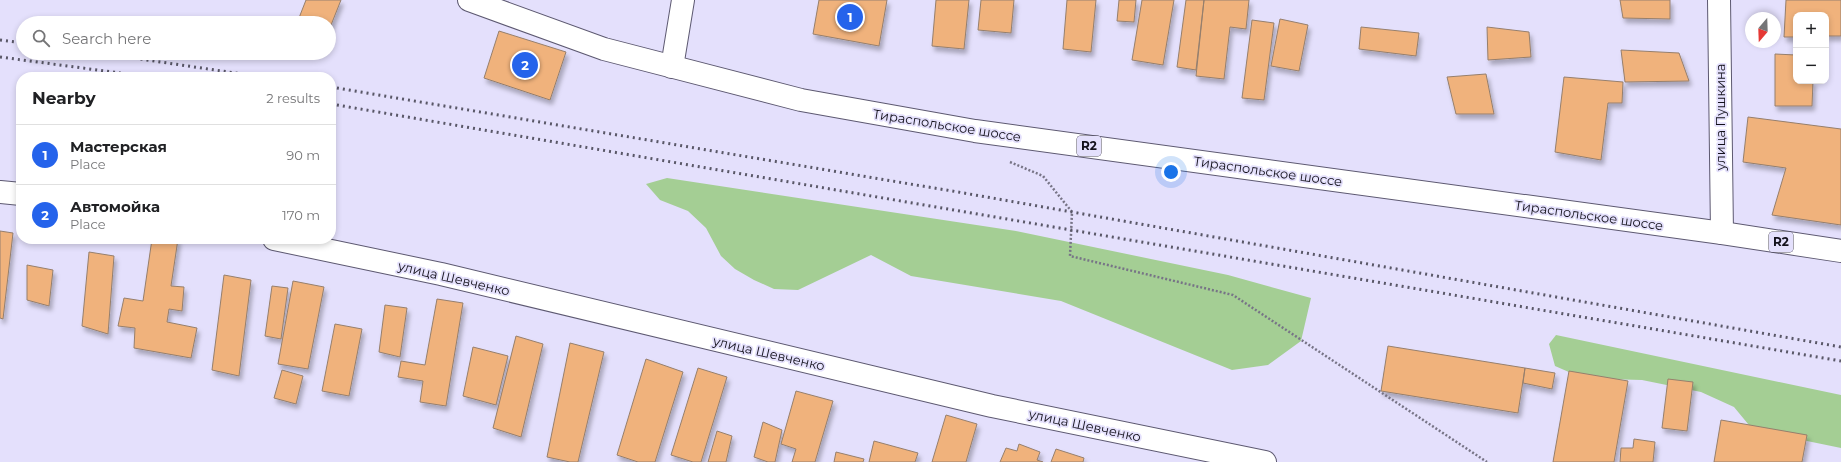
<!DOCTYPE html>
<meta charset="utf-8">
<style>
:root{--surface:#fff;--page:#f2f2f2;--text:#202124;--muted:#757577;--line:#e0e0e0;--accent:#2563eb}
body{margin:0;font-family:Montserrat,sans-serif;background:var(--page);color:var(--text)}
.controls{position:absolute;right:12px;top:12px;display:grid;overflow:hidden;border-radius:8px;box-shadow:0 2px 6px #0003}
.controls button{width:36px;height:36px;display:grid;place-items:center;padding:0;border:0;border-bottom:1px solid var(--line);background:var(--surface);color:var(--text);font:20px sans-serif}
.compass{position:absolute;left:1745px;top:12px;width:36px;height:36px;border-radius:50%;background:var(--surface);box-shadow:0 2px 6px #0003;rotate:199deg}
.you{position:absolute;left:1171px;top:172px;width:14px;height:14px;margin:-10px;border:3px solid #fff;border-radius:50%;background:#1a73e8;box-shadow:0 0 0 6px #1a73e833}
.badge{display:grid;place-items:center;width:26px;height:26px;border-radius:50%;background:var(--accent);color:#fff;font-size:13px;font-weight:700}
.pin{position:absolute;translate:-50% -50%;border:2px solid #fff;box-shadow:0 1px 4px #0006}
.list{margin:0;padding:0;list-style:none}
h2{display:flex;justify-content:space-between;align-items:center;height:52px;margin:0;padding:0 16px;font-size:17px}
h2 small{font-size:13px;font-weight:400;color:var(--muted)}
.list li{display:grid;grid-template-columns:26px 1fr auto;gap:12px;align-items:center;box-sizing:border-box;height:60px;padding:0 16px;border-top:1px solid var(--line)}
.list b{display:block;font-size:15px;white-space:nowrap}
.list p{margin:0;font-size:13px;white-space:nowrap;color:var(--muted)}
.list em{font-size:13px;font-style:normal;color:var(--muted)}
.icon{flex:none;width:22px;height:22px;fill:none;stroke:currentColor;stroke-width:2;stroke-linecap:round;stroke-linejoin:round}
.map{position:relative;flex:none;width:1841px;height:462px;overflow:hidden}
.search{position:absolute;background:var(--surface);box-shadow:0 2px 6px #0003;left:16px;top:16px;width:320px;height:44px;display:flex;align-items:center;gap:10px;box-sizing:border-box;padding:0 14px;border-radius:22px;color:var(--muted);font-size:15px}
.panel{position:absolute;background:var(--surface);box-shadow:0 2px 6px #0003;left:16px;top:72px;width:320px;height:172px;border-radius:16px}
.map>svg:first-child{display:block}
.green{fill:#a4ce94}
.building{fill:#f0b27c;stroke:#967f6c;filter:url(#shadow)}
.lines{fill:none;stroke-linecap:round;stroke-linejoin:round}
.street-casing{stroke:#5d5971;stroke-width:24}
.primary-casing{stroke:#5d5971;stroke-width:24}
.path{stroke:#777486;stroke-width:2.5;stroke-dasharray:2 2;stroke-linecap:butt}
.street{stroke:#fff;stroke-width:22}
.primary{stroke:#fff;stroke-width:22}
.rail{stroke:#595767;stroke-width:3;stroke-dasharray:2 4;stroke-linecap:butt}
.labels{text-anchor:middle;stroke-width:3.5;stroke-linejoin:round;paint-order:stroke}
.shield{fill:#e4e0fc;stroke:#524f5e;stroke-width:1}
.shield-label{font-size:12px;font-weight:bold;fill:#13111b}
.street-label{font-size:13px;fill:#13111b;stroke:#e4e0fc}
</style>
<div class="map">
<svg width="1841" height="462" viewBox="0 0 1841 462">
<defs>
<filter id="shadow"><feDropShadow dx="2.5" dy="4.5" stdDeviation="2" flood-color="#0004"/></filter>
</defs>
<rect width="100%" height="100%" fill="#e4e0fc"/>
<path class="green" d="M667,178L1016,231L1228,275L1311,298L1301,341L1268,365L1232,370L1061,301L911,276L871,255L798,290L774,289L754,280L735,269L721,256L706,228L688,211L660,200L646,184Z
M1556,335L1841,395V448L1753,430L1734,407L1701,392L1642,380L1606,379L1578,376L1555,366L1549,344Z"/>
<path class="building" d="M306,0H341L329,30V23H297Z
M819,0H887L879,46L813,34Z
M936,0H969L964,49L932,46Z
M981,0H1014L1011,33L978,30Z
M1067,0H1096L1091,52L1063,49Z
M1119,0H1136L1134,22L1117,21Z
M1142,0H1174L1163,65L1132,60Z
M1186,0H1204L1196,70L1177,67Z
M1204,0H1249L1246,29L1230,27L1224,79L1196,76Z
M1620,0H1670V19L1623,18Z
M1786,0H1841V36H1826V15H1796V37H1784Z
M1280,19L1308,25L1299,71L1271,66Z
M1252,20L1274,23L1264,100L1242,98Z
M1361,27L1419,33L1416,56L1359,49Z
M1487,27L1529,32L1531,57L1488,60Z
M499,31L566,52L550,100L484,78Z
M1621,50L1679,53L1689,81L1625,82Z
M1775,54L1796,55V81H1813L1812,106H1775Z
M1486,74L1494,114H1456L1447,77Z
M1564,77L1623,82L1622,103H1608L1601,160L1555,152Z
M1748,117L1841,129V225L1772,215L1786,168L1743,162Z
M0,231L13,233L3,319L0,318Z
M152,239H178L171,286L184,287L182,311L169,309L167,322L197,328L191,358L134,348L135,328L118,326L124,298L143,301Z
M89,252L114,256L108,334L82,326Z
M27,265L53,270L49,306L27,300Z
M224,275L251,280L239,376L212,370Z
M293,281L324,287L308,369L278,364Z
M272,286L288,288L281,339L265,336Z
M437,299L463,303L446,406L420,402L423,381L398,377L401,361L425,365Z
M385,305L407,308L400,357L379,352Z
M335,324L362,329L349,396L322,391Z
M516,336L543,344L521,437L493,428Z
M570,343L604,352L578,462H570L547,457Z
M1388,346L1525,368L1518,413L1381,391Z
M473,347L508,356L496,405L463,396Z
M646,359L683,372L655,462H638L617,455Z
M698,368L727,377L701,462H693L671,455Z
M1525,368L1555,373L1552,389L1523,383Z
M282,370L303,376L296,404L274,398Z
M1569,371L1628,381L1614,462H1553Z
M1668,379L1693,382L1687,431L1662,428Z
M796,391L833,401L815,462H792L796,449L781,444Z
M946,415L977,424L966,462H932Z
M1721,420L1807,435L1802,462H1714Z
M763,422L782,430L775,462H768L754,457Z
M717,431L732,436L726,462H708Z
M1634,439L1655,442L1653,462H1620L1621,448H1633Z
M874,441L918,453L915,462H869Z
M1019,444L1040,452L1037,460L1043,462H1000L1006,448L1017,451Z
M1056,449L1084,458L1083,462H1051Z
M836,452L864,459L863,462H834Z"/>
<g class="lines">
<g class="street-casing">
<path id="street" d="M1719,0L1722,233
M672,67L683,0
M0,192L21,194
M274,239L441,274L992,406L1265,462"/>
</g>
<g class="primary-casing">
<path id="primary" d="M469,0L604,49L801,100L975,131L1722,233L1841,251"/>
</g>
<path class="path" d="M1010,162L1043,176L1072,212L1070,256L1233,295L1487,462"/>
<use href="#street" class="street"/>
<use href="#primary" class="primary"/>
<path class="rail" d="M0,40L23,43
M99,53L263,77
M0,57L150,77
M331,87L958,192L1841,347
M331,104L1841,361"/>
</g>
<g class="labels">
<g class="shield">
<rect x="1077" y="136" width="24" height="20" rx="3"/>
<rect x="1769" y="232" width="24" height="20" rx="3"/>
</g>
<g class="shield-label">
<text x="1089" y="150">R2</text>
<text x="1781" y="246">R2</text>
</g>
<g class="street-label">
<text transform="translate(1720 117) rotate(-90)" y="5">улица Пушкина</text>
<text transform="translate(947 125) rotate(9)" y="5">Тираспольское шоссе</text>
<text transform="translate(1268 171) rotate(8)" y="5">Тираспольское шоссе</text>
<text transform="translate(1589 215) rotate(8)" y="5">Тираспольское шоссе</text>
<text transform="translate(454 278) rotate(13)" y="5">улица Шевченко</text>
<text transform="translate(769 353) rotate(13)" y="5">улица Шевченко</text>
<text transform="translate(1085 425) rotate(12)" y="5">улица Шевченко</text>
</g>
</g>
</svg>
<div class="controls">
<button>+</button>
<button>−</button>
</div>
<svg class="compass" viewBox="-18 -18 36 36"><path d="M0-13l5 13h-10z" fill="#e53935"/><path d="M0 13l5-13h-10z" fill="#757577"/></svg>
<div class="you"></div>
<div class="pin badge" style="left:850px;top:17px">1</div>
<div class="pin badge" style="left:525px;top:65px">2</div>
<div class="search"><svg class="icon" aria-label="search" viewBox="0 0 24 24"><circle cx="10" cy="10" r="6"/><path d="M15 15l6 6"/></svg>Search here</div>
<section class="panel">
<h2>Nearby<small>2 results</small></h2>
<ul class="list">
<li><span class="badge">1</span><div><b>Мастерская</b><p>Place</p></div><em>90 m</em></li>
<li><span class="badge">2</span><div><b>Автомойка</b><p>Place</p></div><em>170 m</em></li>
</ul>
</section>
</div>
